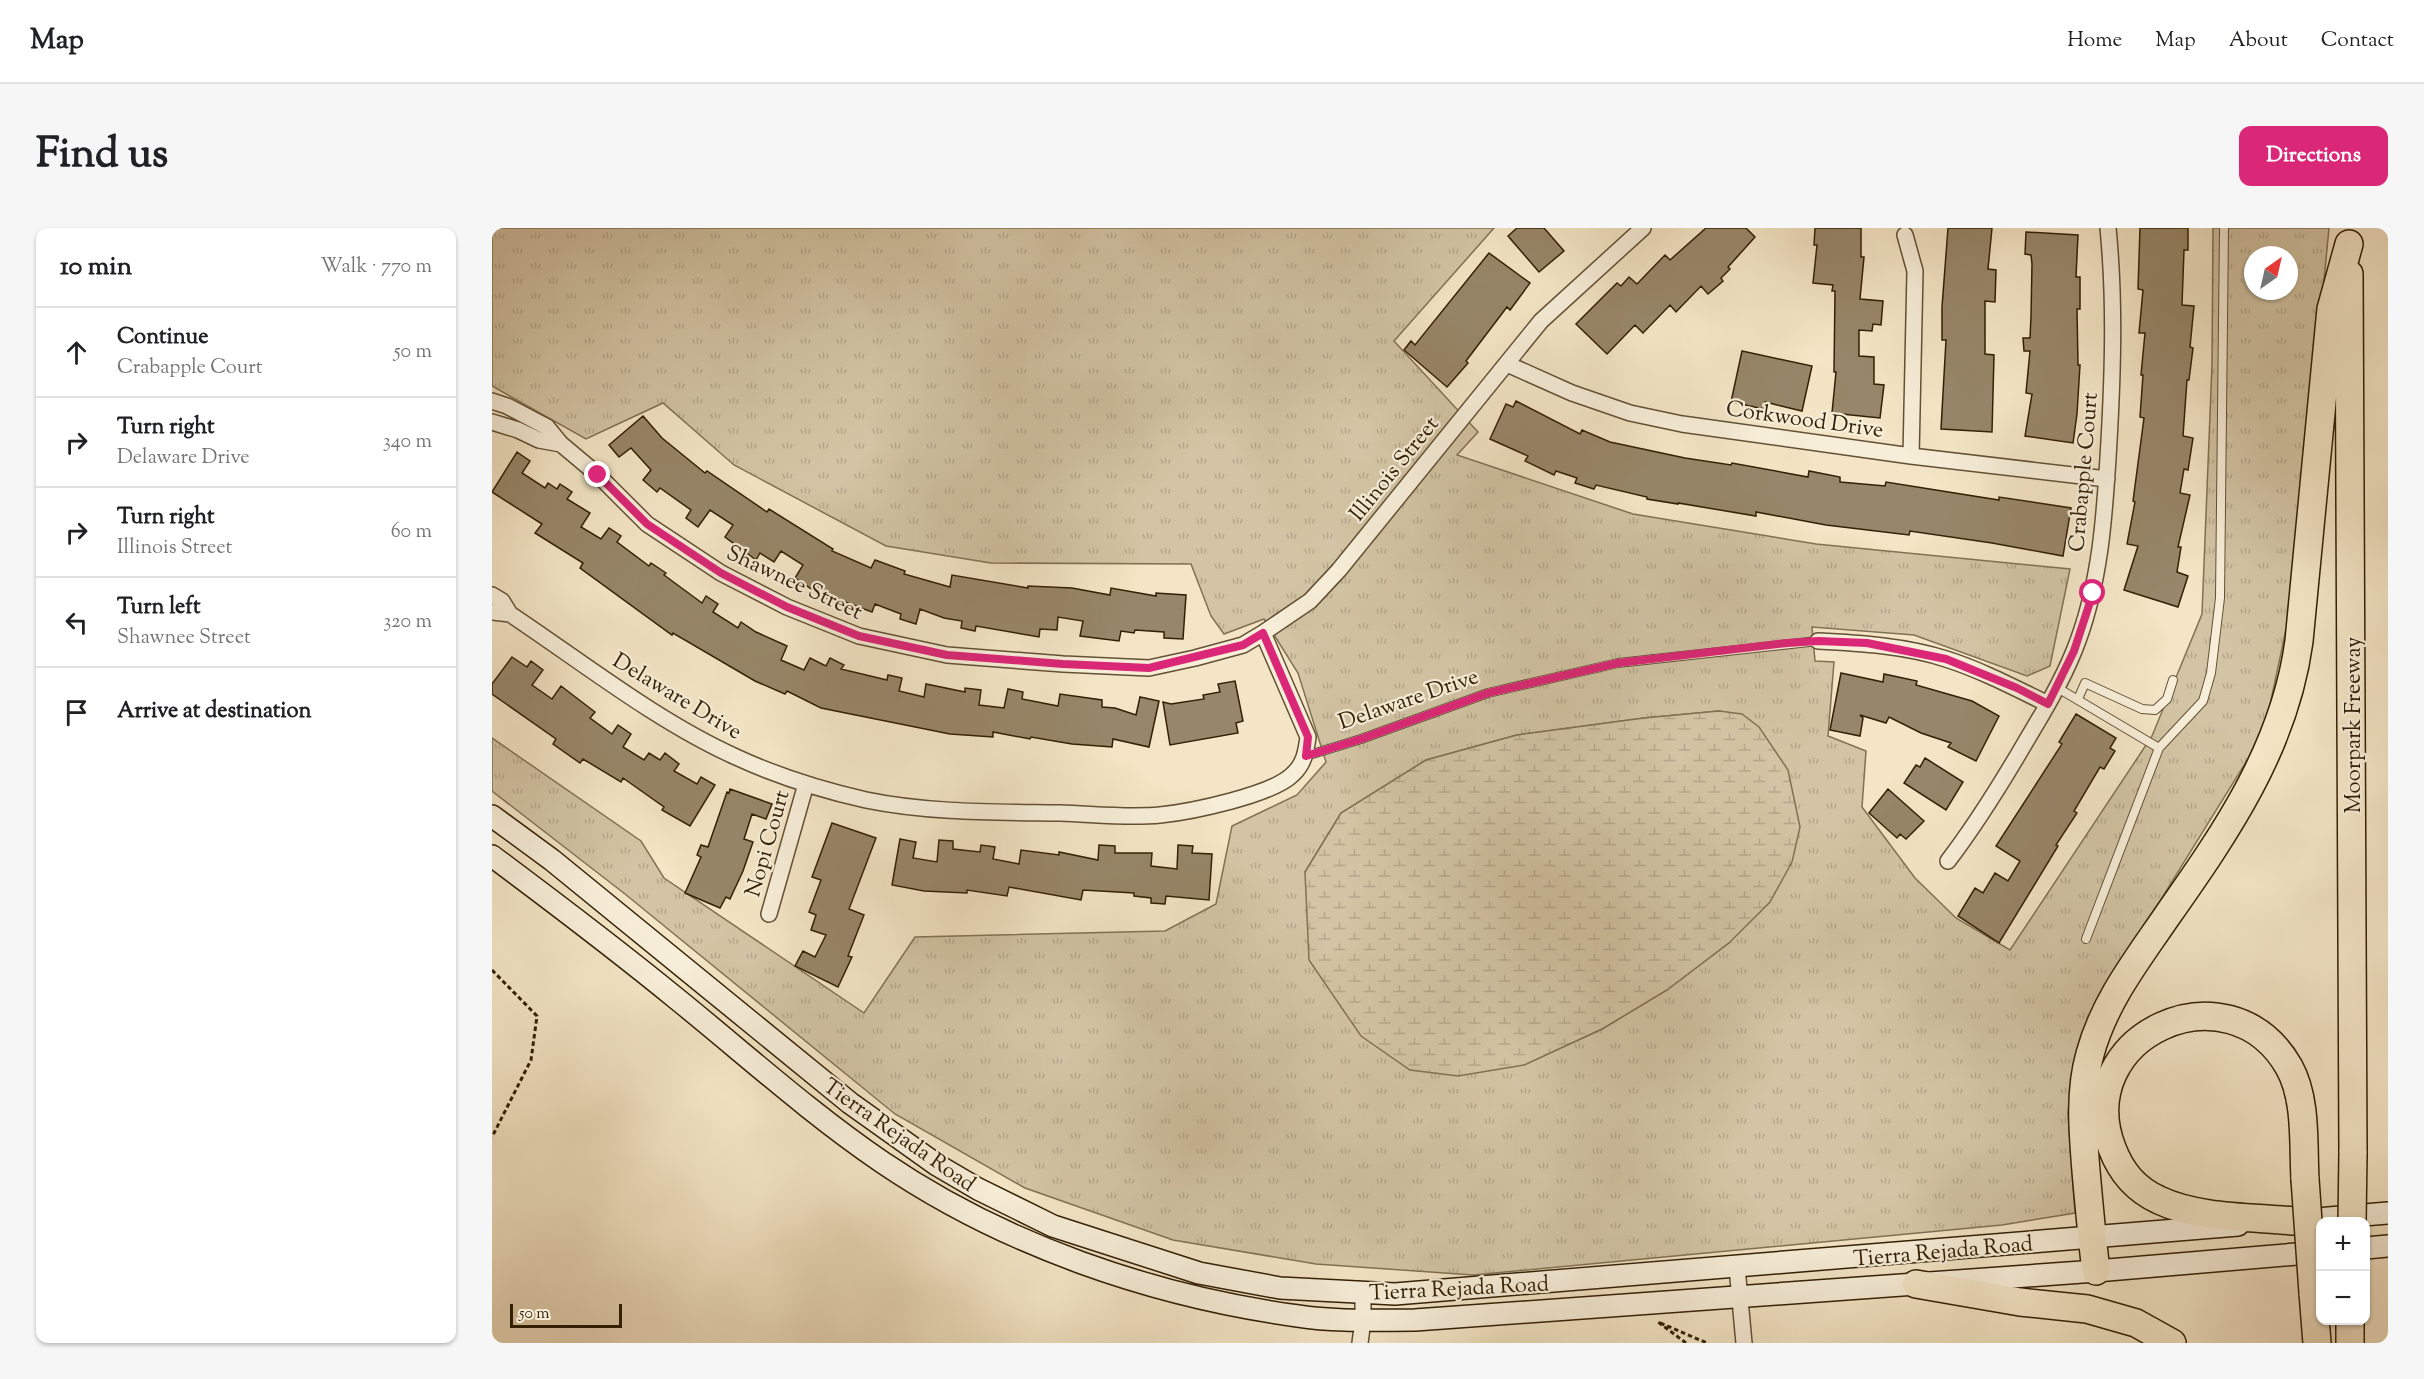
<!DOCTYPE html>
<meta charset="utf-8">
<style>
:root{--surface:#fff;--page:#f6f6f6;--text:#202124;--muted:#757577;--line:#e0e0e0;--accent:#db2777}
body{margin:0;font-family:"Sorts Mill Goudy",serif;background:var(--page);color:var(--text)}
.controls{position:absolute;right:18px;bottom:18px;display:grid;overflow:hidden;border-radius:12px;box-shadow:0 2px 4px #0004}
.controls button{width:54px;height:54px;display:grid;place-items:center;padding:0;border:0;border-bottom:2px solid var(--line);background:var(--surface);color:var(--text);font:30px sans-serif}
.compass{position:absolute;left:1752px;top:18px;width:54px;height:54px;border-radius:50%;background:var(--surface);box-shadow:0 2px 4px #0004;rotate:34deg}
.scale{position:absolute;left:18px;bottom:15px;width:112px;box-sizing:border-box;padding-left:6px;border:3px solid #332005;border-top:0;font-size:16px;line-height:21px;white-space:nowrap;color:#332005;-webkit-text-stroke:4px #f7eed9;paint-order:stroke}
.stop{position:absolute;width:18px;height:18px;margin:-14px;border:4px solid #db2777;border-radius:50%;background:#fff}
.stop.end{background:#db2777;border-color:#fff;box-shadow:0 2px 6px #0008}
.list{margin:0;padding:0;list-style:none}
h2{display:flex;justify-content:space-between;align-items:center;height:78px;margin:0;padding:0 24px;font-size:26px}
h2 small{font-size:20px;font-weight:400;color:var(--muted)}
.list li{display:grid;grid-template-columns:39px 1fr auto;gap:18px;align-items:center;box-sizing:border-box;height:90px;padding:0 24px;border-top:2px solid var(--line)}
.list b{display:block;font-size:22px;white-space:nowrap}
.list p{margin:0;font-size:20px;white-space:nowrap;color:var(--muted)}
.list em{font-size:20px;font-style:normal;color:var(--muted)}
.icon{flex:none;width:33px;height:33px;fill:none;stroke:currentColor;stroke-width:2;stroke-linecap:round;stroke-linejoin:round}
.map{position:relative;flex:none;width:1896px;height:1115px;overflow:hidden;border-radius:12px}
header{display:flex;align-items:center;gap:36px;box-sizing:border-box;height:84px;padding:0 30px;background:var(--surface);border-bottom:2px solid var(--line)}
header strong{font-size:28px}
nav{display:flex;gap:33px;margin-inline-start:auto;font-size:21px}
.intro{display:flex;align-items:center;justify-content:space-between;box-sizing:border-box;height:144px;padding:0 36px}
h1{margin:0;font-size:42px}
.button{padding:15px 27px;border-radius:12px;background:var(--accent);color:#fff;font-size:21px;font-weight:700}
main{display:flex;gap:36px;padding:0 36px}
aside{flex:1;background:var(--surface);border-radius:12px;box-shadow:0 2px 4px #0004}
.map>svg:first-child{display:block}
.grass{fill:url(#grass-tufts);stroke:#827254;stroke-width:1.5;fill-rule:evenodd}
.wetland{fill:url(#wetland-marsh);stroke:#827254;stroke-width:1.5}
.building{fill:#978669;stroke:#332005;stroke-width:1.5}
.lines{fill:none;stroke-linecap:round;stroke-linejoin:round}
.lane-casing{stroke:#635135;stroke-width:10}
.street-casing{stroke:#635135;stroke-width:18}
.secondary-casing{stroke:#332005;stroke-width:24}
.highway-casing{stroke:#332005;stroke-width:30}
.path{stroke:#332005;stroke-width:3;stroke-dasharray:4.5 3;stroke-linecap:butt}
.lane{stroke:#f7eed9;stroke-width:8}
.street{stroke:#f7eed9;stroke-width:15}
.secondary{stroke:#f7eed9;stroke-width:21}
.highway{stroke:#f3e5c5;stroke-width:27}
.highway-bridge-casing{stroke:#332005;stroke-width:30;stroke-linecap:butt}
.highway-bridge{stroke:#f3e5c5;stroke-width:27}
.route{stroke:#db2777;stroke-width:8}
.labels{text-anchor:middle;stroke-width:4.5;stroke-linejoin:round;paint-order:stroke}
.street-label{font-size:22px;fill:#332005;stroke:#f7eed9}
</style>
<header>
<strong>Map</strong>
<nav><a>Home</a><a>Map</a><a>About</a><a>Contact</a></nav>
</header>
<div class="intro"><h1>Find us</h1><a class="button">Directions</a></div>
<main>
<aside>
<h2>10 min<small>Walk · 770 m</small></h2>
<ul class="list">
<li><svg class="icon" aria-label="ahead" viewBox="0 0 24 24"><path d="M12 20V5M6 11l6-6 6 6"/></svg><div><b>Continue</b><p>Crabapple Court</p></div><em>50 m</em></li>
<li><svg class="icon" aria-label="right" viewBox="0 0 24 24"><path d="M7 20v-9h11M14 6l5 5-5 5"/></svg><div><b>Turn right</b><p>Delaware Drive</p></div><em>340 m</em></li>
<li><svg class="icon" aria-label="right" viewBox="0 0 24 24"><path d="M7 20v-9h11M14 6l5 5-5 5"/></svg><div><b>Turn right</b><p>Illinois Street</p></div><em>60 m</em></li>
<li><svg class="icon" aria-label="left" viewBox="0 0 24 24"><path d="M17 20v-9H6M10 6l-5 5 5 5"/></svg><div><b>Turn left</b><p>Shawnee Street</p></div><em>320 m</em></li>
<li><svg class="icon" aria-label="arrive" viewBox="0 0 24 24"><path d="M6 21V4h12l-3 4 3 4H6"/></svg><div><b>Arrive at destination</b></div></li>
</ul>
</aside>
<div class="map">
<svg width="1896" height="1115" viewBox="0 0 1896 1115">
<defs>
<pattern id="grass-tufts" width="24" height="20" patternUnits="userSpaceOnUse" patternTransform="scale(1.5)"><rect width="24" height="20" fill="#d2c4a4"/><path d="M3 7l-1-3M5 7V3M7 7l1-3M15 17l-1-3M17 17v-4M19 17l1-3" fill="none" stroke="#b5a88c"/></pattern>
<pattern id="wetland-marsh" width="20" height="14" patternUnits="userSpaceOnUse" patternTransform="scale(1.5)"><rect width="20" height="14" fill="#d2c4a4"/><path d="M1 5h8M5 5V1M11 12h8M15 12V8" fill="none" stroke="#b5a88c"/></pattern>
</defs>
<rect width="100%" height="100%" fill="#f3e5c5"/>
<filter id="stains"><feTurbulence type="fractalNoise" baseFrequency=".00333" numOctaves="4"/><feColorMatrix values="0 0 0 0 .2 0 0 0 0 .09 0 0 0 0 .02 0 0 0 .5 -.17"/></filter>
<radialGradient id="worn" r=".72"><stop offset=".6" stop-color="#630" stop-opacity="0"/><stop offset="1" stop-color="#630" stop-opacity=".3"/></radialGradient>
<path class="grass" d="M0,0H1002L902,113L986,204L965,227L1141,286L1324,316L1578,341L1558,438L1535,448L1422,407L1320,399L1323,433L1342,434L1336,508L1374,523L1370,579L1423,650L1464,690L1518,722L1660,508L1710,386L1720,137L1721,0H1837L1802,364L1772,505L1653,697L1583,830L1576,885L1583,985L1510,997L981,1047L824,1036L681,1012L533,960L403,886L133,666L0,563V510L149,613L172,650L372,785L423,709L673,703L724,676L740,598L805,567L834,534L806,445L772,391L732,406L719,388L699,336L499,335L394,318L242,237L171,175L94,211L0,158ZM1761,27H1797V63H1761ZM1227,483L1250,487L1238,714L1175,762L1110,801L1032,837L813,644L849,585L934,532L1025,507L1152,490Z"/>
<path class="wetland" d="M1227,483L1250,486L1267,499L1296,542L1308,599L1300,634L1278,674L1238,714L1175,762L1110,801L1032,837L966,848L918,842L869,808L817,732L813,644L849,585L934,532L1025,507L1152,490Z"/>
<path class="building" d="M1025,0H1052L1072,23L1047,44L1016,8Z
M1214,0H1254L1263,9L1236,39L1238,41L1229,50L1231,53L1216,66L1209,58L1184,84L1178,77L1151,105L1143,97L1115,126L1084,96L1125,55L1129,58L1137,49L1145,56L1173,27L1178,32Z
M1323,0H1369V29H1372L1368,71L1391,73L1389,97L1381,96L1380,103L1367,102V128L1382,129V156L1392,157L1388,190L1340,185L1344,144H1342L1343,63H1340L1341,57L1321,55L1325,17H1322Z
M1456,0H1500L1496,41L1504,42L1503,74L1493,73V126L1502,127L1500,204L1449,201L1454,112H1450V79Z
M1648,0H1696V22H1692L1690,77L1702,78L1698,119L1701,120L1697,152H1695L1691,208L1701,210L1696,242L1692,241L1688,265L1698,267L1686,319H1689L1685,344L1696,348L1686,379L1632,362L1646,318L1635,316L1643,274L1641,273L1652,190L1648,189L1651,147H1649L1653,105H1647L1651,62L1646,61Z
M1534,4L1586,7L1584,49H1588V81H1585L1586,137H1588L1585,186L1581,215L1533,208L1540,166L1534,165L1538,123H1532L1531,110H1538L1539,88L1540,36L1539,27L1533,26Z
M997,25L1038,55L1018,82L1015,79L974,133L976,135L955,159L912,122L919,113L923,117Z
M1250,123L1320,138L1310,183L1273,174L1272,181L1239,174Z
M1024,173L1088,206L1090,202L1118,214L1193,230L1239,237L1240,235L1316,249L1317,243L1348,249V254L1393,258L1394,254L1507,272V269L1579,280L1571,328L1500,315L1418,303L1417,307L1334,297L1264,284V288L1186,275V276L1155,271V269L1104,257L1102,261L1083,255L1085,250L1064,243L1062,247L1033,233L1036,228L998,211L1014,176L1021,179Z
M151,188L170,210L213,245L215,243L275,284L277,281L341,321L340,323L379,340L383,332L413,343L412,346L458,359L460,347L536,360V358L580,360L618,367L619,360L664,368V365L694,367L691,411L672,410V404L643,402L642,405L629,403L627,413L588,408L591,393L566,389L565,402L548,401L547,409L484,398L483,403L469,400L470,393L452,390L428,381L424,396L408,391L409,386L383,376L380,384L348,372L347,375L330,368L303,350L311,337L289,323L282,334L268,325L264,332L233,309L241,297L218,282L206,299L194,290L199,282L168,260L165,264L151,252L159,242L139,220L127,229L117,217Z
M25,224L38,233L30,245L53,260L56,255L65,261L68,256L80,264L75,271L98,285L89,299L109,311L117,300L129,308L125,314L157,338L159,335L174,345L172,347L210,375L214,368L226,376L221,384L246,400L249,394L264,404L295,418L289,432L312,442L318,430L334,438L338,430L352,437L349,441L395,452L396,447L410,450L407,463L432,469L434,456L473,464V460L489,462L487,477L512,480L516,461L531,464L530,471L566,478L568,466L610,472V479L623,480L644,487L648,469L667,473L657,519L621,511L620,519L580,516L539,509L538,511L501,504V509L458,506L329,480L295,463L293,466L263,453L181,405L180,407L88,340L91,335L43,305L50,296L0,264Z
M20,429L35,439L39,433L51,442L40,457L60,471L69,458L103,484L98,490L120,506L126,497L139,506L131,519L152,532L157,525L168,532L173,525L187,536L182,543L205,556L209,549L223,557L198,598L170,582L172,579L131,550L129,554L91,531L88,535L61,516L64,511L0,466V456Z
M1349,445L1391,454L1392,446L1425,453L1424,457L1480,473L1507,488L1484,533L1456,519L1459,515L1429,505L1397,489L1394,495L1368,487L1371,490L1368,508L1338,502Z
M743,453L751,493L744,495L746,505L678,517L671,474L679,476L712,471L711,467L728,464L726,456Z
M1584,486L1624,510L1618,520L1623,523L1612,541L1608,539L1582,583L1585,585L1564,617L1566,618L1507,715L1466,688L1483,660L1491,665L1503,645L1516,653L1528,633L1504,618L1570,516L1567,514Z
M1433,530L1471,554L1454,582L1412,555L1424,537L1428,539Z
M238,561L280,576L274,591L260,586L252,611L261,614L251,643L238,671L234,669L228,680L193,665L209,629L205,627L209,617L216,619L235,564L237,565Z
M1396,561L1432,593L1414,611L1408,606L1405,610L1377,585Z
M340,595L384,610L357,681L372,687L356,728L360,729L346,759L303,738L311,723L323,729L334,707L319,702L324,687L317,684L329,652L320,649Z
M408,611L424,614L421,630L445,634L447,612L461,613V621L488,624L489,617L503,619L501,631L527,636L529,622L567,627V624L606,632L607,617L623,618V625H660L659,638L685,641L686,617L701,618L700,625L720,626L717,672L674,668L673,676L659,675V670L642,668V665L591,662L589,672L517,659L515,668L475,662V665L432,663L400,657Z"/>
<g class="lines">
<g class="lane-casing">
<path id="lane" d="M1564,459L1667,520L1711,473L1719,445L1728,370L1732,0
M1586,471L1593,455L1650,481L1663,482L1675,471L1681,452
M814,528L869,511L996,465L1126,435L1326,413
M1594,711L1667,520"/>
</g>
<g class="street-casing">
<path id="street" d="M1413,7L1423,43L1419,228
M1015,136L1080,165L1138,185L1190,196L1419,228L1615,251
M0,173L15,178L55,199L69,216L106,247L155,296L229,345L295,379L367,408L455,427L571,436L657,440L703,430L751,417L771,405L818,373L847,342L1049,93L1151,0
M0,194L26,202L47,212L69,216
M0,367L10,373L18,386C90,434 166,494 244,529C285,548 330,562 374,572C437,585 503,584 568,585C601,586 635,590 668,587C698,584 781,567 801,546C812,536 814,524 816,509L771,405
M0,384L18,386
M1326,413C1368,415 1414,418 1454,431C1489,442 1523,460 1556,476
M1456,633C1485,595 1509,556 1533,515C1551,485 1569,455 1582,423C1609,357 1613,283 1617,213C1621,142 1623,71 1616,0
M277,686L314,556
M1245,1039L1252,1115
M868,1115L871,1092V1065"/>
</g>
<g class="secondary-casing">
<path id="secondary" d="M0,588L60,632L358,875L445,937L486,961L561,998L707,1045L788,1060L903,1066L1746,997
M0,628C63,675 125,722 185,771C253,826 318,885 390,934C512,1017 660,1068 806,1088C844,1094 884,1092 923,1092L1604,1043L1828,1024
M1801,993L1896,985
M1874,1020L1896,1018"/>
</g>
<g class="highway-casing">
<path id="highway" d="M1857,46L1861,925
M1801,993C1759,989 1704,990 1667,972C1643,961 1629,944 1620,920C1577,808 1737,734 1797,839C1815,871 1811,916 1813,951
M1604,1043C1600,1010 1597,977 1594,943C1591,905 1587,864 1598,826C1612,774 1645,732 1675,688C1734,604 1793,519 1807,413L1839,81L1857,16
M1424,1056L1528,1074L1595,1081L1644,1095L1680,1115
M1821,1065L1825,1115
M1858,1115V1092"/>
</g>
<path class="path" d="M0,742L45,788L39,832L0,909
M1194,1115L1166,1094L1215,1115"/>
<use href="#lane" class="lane"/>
<use href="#street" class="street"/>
<use href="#secondary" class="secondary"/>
<use href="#highway" class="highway"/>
<g class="highway-bridge-casing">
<path id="highway-bridge" d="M1813,951L1821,1065
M1860,994L1861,925"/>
</g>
<use href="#highway-bridge" class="highway-bridge"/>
</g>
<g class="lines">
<path class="route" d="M106,247L155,296L229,345L295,379L367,408L455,427L571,436L657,440L751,417L771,405L816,509L814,528L869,511L996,465L1126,435L1295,415L1326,413L1375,415L1454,431L1525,460L1556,476L1582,423L1601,365"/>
</g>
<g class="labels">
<g class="street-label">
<text transform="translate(1313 190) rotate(8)" y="8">Corkwood Drive</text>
<text transform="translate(901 240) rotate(-51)" y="8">Illinois Street</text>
<text transform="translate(1590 244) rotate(-85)" y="8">Crabapple Court</text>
<text transform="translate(303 353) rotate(25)" y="8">Shawnee Street</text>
<text transform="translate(186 467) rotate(31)" y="8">Delaware Drive</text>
<text transform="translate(916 470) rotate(-19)" y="8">Delaware Drive</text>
<text transform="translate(1860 497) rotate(-90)" y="8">Moorpark Freeway</text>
<text transform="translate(274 615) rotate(-74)" y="8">Nopi Court</text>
<text transform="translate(408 906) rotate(35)" y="8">Tierra Rejada Road</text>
<text transform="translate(1451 1022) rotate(-5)" y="8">Tierra Rejada Road</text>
<text transform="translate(967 1059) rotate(-3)" y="8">Tierra Rejada Road</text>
</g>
</g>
<rect width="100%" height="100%" filter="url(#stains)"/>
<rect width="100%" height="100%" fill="url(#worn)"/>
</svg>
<div class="controls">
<button>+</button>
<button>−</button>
</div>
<svg class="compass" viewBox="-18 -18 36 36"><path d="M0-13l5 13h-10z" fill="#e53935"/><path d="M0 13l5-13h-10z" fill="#757577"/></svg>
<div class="scale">50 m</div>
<div class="stop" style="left:1601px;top:365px"></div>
<div class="stop end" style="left:106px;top:247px"></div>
</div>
</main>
